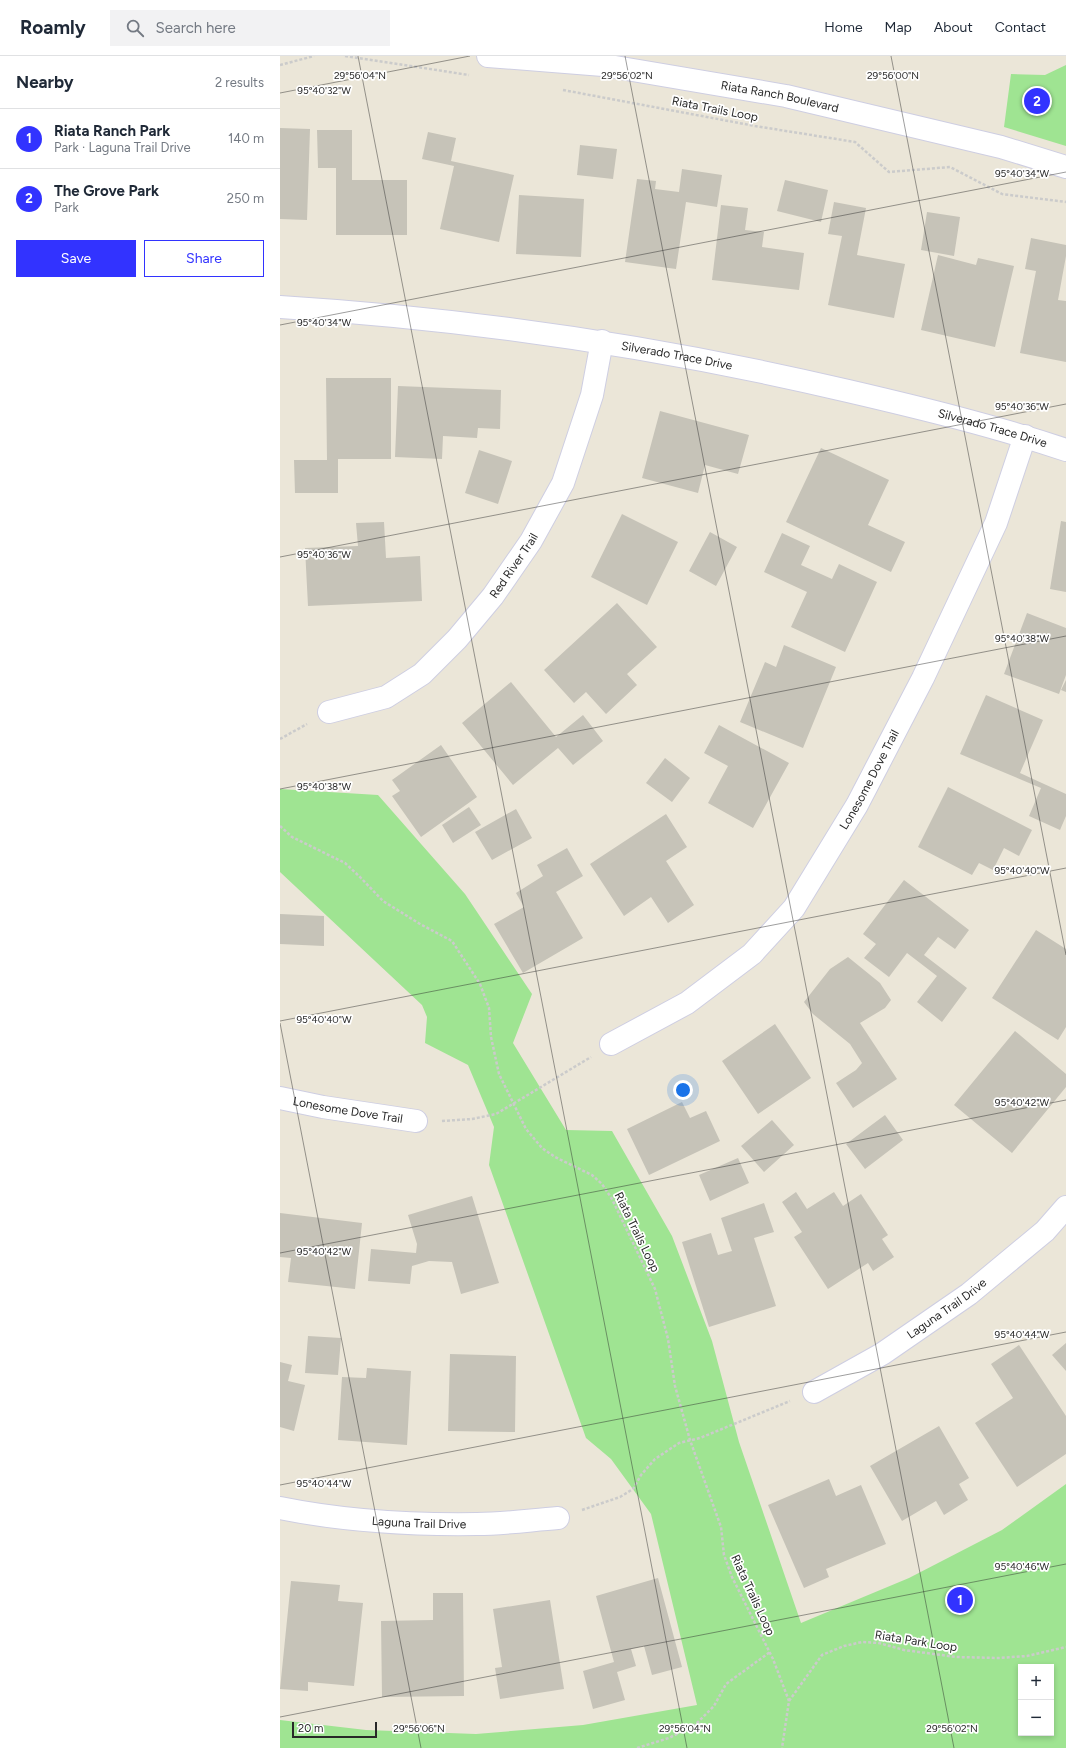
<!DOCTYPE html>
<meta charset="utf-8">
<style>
:root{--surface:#fff;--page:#f2f2f3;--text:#1f2937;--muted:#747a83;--line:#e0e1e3;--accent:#3233ff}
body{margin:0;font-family:Figtree,sans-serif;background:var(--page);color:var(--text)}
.controls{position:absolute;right:12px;bottom:12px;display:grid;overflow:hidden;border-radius:0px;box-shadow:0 2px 6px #0003}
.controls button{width:36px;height:36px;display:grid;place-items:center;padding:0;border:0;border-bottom:1px solid var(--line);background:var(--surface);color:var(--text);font:20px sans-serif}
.scale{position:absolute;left:12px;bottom:10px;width:85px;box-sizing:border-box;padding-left:4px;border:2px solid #282828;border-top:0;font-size:11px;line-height:14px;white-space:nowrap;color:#282828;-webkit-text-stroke:3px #fff;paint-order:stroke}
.you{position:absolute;left:403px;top:1034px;width:14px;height:14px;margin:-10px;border:3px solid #fff;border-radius:50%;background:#1a73e8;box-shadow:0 0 0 6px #1a73e833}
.badge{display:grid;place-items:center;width:26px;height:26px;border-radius:50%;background:var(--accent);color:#fff;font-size:13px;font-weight:700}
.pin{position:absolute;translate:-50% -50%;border:2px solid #fff;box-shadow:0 1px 4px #0006}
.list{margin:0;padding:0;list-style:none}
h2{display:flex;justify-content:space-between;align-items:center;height:52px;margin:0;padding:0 16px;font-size:17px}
h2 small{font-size:13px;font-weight:400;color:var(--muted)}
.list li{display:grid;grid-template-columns:26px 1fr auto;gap:12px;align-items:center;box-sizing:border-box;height:60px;padding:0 16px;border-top:1px solid var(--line)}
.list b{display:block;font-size:15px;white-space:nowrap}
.list p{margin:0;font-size:13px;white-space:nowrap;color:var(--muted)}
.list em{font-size:13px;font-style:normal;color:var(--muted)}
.actions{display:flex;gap:8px;padding:12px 16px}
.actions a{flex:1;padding:9px 0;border:1px solid var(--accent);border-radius:0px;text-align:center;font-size:14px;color:var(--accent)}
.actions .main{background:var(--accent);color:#fff}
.icon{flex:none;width:22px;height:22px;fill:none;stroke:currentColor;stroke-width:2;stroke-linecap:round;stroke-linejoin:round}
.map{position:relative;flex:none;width:786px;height:1692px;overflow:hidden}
header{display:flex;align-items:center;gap:24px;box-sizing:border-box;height:56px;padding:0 20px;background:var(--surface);border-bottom:1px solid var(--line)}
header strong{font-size:19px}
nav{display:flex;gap:22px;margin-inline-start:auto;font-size:14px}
.search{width:280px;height:36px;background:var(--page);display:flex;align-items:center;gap:10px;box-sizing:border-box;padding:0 14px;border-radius:0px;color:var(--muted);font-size:15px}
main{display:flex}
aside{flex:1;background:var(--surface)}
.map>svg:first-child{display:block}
.green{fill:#9fe492;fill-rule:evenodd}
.building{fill:#c6c3b8}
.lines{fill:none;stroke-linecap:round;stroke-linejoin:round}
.street-casing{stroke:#cecee2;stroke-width:24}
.secondary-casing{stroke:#cecee2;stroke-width:24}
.path{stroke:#cbcbcb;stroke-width:2.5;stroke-dasharray:3 2;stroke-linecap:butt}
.street{stroke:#fff;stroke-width:22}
.secondary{stroke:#fff;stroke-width:22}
.ticks{fill:none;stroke:#282828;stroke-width:1;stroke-opacity:0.45}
.labels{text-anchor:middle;stroke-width:3.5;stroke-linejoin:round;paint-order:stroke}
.street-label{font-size:12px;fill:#282828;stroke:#fff}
.ticks-label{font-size:10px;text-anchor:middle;fill:#282828;stroke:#fff;stroke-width:3.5;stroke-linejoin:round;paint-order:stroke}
</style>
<header>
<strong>Roamly</strong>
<div class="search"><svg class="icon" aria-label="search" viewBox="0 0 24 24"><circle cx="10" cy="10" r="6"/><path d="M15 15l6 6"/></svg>Search here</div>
<nav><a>Home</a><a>Map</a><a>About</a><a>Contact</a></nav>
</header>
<main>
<aside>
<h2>Nearby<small>2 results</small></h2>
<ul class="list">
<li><span class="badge">1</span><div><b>Riata Ranch Park</b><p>Park · Laguna Trail Drive</p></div><em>140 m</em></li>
<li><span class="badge">2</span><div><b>The Grove Park</b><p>Park</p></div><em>250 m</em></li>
</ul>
<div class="actions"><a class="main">Save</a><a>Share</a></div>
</aside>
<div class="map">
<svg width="786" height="1692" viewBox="0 0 786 1692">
<rect width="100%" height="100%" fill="#ebe6d8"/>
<path class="green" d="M786,9V90L724,71L731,18L765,19Z
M0,733L98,739L185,838L252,938L233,987L286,1074L332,1075L392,1180L432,1285L459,1386L521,1567L629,1522L722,1474L786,1428V1692H0V1664L86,1674L196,1678L303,1669L417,1649L371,1458L331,1403L306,1382L209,1109L214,1071L188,1009L145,987L147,961L142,949L0,816ZM741,1611H771V1677H741Z"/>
<path class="building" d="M0,72L30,73L27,164L0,163Z
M37,74H72V124H127V179H56V112H38Z
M148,76L176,82L171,105L234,119L219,186L160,173L174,110L142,103Z
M300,89L337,93L333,123L297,119Z
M402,113L442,119L437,151L406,146L396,213L345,206L357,123L376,125L375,133L399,136Z
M505,124L548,134L541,166L497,155Z
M239,139L304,143L301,201L236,198Z
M554,146L586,152L577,199L625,208L614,262L548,249L562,180L548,178Z
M441,149L468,152L465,174L484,176L482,191L524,197L519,234L432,224Z
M647,156L680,161L674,200L641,194Z
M751,182L786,189V200L778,244L786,245V306L740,297L756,215L745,213Z
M658,199L696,209L698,202L734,210L715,291L641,274Z
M46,322H111V403H58V437H15L14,404H47Z
M118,330L221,334L220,373L198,372L197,382L163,380L162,403L115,401Z
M380,355L469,379L458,418L425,409L418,437L362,422Z
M541,392L609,424L588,469L625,486L611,516L506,466Z
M199,394L232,405L218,448L185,437Z
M342,458L398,486L367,549L311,521Z
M781,465L786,466V536L770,533Z
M104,466L106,502L140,500L142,545L28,550L25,492L78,490L76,467Z
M430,476L457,491L436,530L409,515Z
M502,477L530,490L521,509L552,523L559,508L597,526L565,596L511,571L527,536L484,516Z
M337,547L377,591L347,618L357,629L326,658L306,636L294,647L264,614Z
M747,557L786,572V619L779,638L724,618Z
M504,589L556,611L523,692L460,666L485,606L496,611Z
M786,624V636L781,634Z
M231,626L276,681L303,659L323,685L293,709L278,692L233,729L182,667Z
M706,639L763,664L740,717L786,738V760L780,774L749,760L761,732L680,698Z
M439,669L509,707L473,772L428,747L448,710L424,697Z
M161,689L197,741L141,781L112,740L120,735L112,724Z
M385,702L410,722L392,746L366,727Z
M668,731L752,774L739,800L724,792L713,814L699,807L692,819L638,791Z
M189,751L201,769L173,787L162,769Z
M236,753L252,782L212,804L195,776Z
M386,758L407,791L386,805L414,849L388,867L371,841L344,860L310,808Z
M287,792L303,820L276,836L303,882L243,917L214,868L244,851L236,837L263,820L257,809Z
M624,824L689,874L675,893L658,881L644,899L687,932L662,966L637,946L657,920L627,897L609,921L584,902L596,888L583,878Z
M0,858L44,860V890L0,888Z
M756,874L786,893V971L778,984L712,942Z
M568,901L600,927L611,944L605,952L580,967L617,1023L573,1052L556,1027L576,1014L582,1007L570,988L533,958L524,946L550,913Z
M495,968L531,1022L478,1058L442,1005Z
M735,975L786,1018V1031L732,1097L674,1049Z
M402,1046L410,1062L426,1055L440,1085L369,1119L347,1073Z
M605,1059L623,1084L585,1113L566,1088Z
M492,1064L514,1089L484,1116L461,1090Z
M458,1102L469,1127L430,1145L419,1119Z
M516,1136L527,1153L554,1136L563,1150L581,1138L608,1179L602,1183L614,1201L593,1215L588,1207L548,1233L514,1181L522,1176L502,1146Z
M192,1140L219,1227L181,1238L172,1206L149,1205L132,1210L130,1228L88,1225L91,1193L136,1197L137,1188L128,1159Z
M484,1147L494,1176L474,1182L496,1250L429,1271L402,1186L431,1177L438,1199L452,1195L441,1162Z
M0,1157L82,1167L75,1233L8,1226L11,1202L0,1201Z
M28,1280L61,1282L58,1319L25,1317Z
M786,1287V1315L772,1299Z
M739,1289L786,1360V1398L737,1431L695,1367L733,1342L711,1308Z
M170,1298L236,1300L235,1376L168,1375Z
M0,1306L12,1309L8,1325L25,1329L14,1375L0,1371Z
M87,1312L131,1315L127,1389L58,1384L62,1321L86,1322Z
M659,1370L689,1422L679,1428L688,1444L664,1459L656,1445L622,1465L590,1410Z
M549,1423L556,1440L581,1429L606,1488L546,1513L549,1521L524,1532L488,1449Z
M378,1522L402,1611L372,1619L364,1590L351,1593L356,1610L337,1616L345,1644L313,1653L303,1615L334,1606L316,1540Z
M11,1525L60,1529L58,1545L83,1547L74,1630L28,1626V1635L0,1633Z
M153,1537H183L184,1640L102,1641L101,1565L153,1564Z
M270,1544L284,1633L220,1643L215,1612L222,1611L213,1553Z"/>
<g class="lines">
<g class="street-casing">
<g id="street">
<path id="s1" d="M0,251C193,263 381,291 568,335C641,352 715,370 786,394"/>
<path id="s2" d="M49,656L106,641L142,618L177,583L213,540L251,485L283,427L312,339L322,285"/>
<path id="s3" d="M331,988L407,947L472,898L514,852L577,749L643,622L716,467L745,380"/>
<path id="s4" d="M0,1042L43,1051L136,1065"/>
<path id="s5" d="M534,1336L602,1298L689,1238L765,1175L786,1151"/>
<path id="s6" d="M0,1452C64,1465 131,1469 197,1468C224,1468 251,1464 278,1462"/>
</g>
</g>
<g class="secondary-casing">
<g id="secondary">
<path id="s7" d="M208,0L323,9L506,40L721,91L786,111"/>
</g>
</g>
<path class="path" d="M65,0L189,19
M0,9L34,0
M283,34L475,70L575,86L609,116L670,111L722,138L786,146
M0,683L27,668
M0,770L12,781L65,807L80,821L103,845L140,868L172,885L200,928L209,952L211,981L219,1018L246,1073L262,1092L275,1101L312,1119L322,1128L332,1143L375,1233L388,1283L395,1330L410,1384L441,1471L444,1499L452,1521L493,1603L509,1645L502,1692
M162,1065L192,1063L216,1058L311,1001
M302,1454L340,1441L353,1433L361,1419L375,1403L399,1387L420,1382L510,1345
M509,1645L542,1599L564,1590L582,1586L599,1587L624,1594L676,1601L718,1602L747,1600L786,1591
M357,1692L389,1682L416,1668L434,1650L446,1628L490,1596"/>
<use href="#street" class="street"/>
<use href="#secondary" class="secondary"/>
</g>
<path class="ticks" d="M78,0L407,1692M345,0L674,1692M611,0L786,899M0,37L190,0M0,269L786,116M0,501L786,348M0,733L786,580M0,965L786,812M0,967L141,1692M0,1197L786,1044M0,1429L786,1276M0,1661L786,1508"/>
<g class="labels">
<g class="street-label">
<text dy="4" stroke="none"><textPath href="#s7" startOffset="295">Riata Ranch Boulevard</textPath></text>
<text transform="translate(435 53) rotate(11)" y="4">Riata Trails Loop</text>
<text dy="4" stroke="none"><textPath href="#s1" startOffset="400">Silverado Trace Drive</textPath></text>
<text dy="4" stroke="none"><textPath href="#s1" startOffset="724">Silverado Trace Drive</textPath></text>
<text dy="4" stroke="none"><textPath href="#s2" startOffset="244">Red River Trail</textPath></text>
<text dy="4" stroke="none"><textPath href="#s3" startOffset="379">Lonesome Dove Trail</textPath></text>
<text dy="4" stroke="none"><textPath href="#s4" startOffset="69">Lonesome Dove Trail</textPath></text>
<text transform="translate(357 1176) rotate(64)" y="4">Riata Trails Loop</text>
<text dy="4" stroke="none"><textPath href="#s5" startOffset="157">Laguna Trail Drive</textPath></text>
<text dy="4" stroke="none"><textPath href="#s6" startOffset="140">Laguna Trail Drive</textPath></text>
<text transform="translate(473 1539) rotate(65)" y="4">Riata Trails Loop</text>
<text transform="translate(636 1585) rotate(9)" y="4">Riata Park Loop</text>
</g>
</g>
<g class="ticks-label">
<text x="80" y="23">29°56'04"N</text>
<text x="347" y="23">29°56'02"N</text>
<text x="613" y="23">29°56'00"N</text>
<text x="44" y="38">95°40'32"W</text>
<text x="742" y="121">95°40'34"W</text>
<text x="44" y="270">95°40'34"W</text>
<text x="742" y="354">95°40'36"W</text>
<text x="44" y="502">95°40'36"W</text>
<text x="742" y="586">95°40'38"W</text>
<text x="44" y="734">95°40'38"W</text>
<text x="742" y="818">95°40'40"W</text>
<text x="44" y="967">95°40'40"W</text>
<text x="742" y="1050">95°40'42"W</text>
<text x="44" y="1199">95°40'42"W</text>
<text x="742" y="1282">95°40'44"W</text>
<text x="44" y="1431">95°40'44"W</text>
<text x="742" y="1514">95°40'46"W</text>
<text x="139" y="1676">29°56'06"N</text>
<text x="405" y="1676">29°56'04"N</text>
<text x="672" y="1676">29°56'02"N</text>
</g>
</svg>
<div class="controls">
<button>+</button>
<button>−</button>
</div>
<div class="scale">20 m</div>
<div class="you"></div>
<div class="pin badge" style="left:680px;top:1544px">1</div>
<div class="pin badge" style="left:757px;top:45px">2</div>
</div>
</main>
